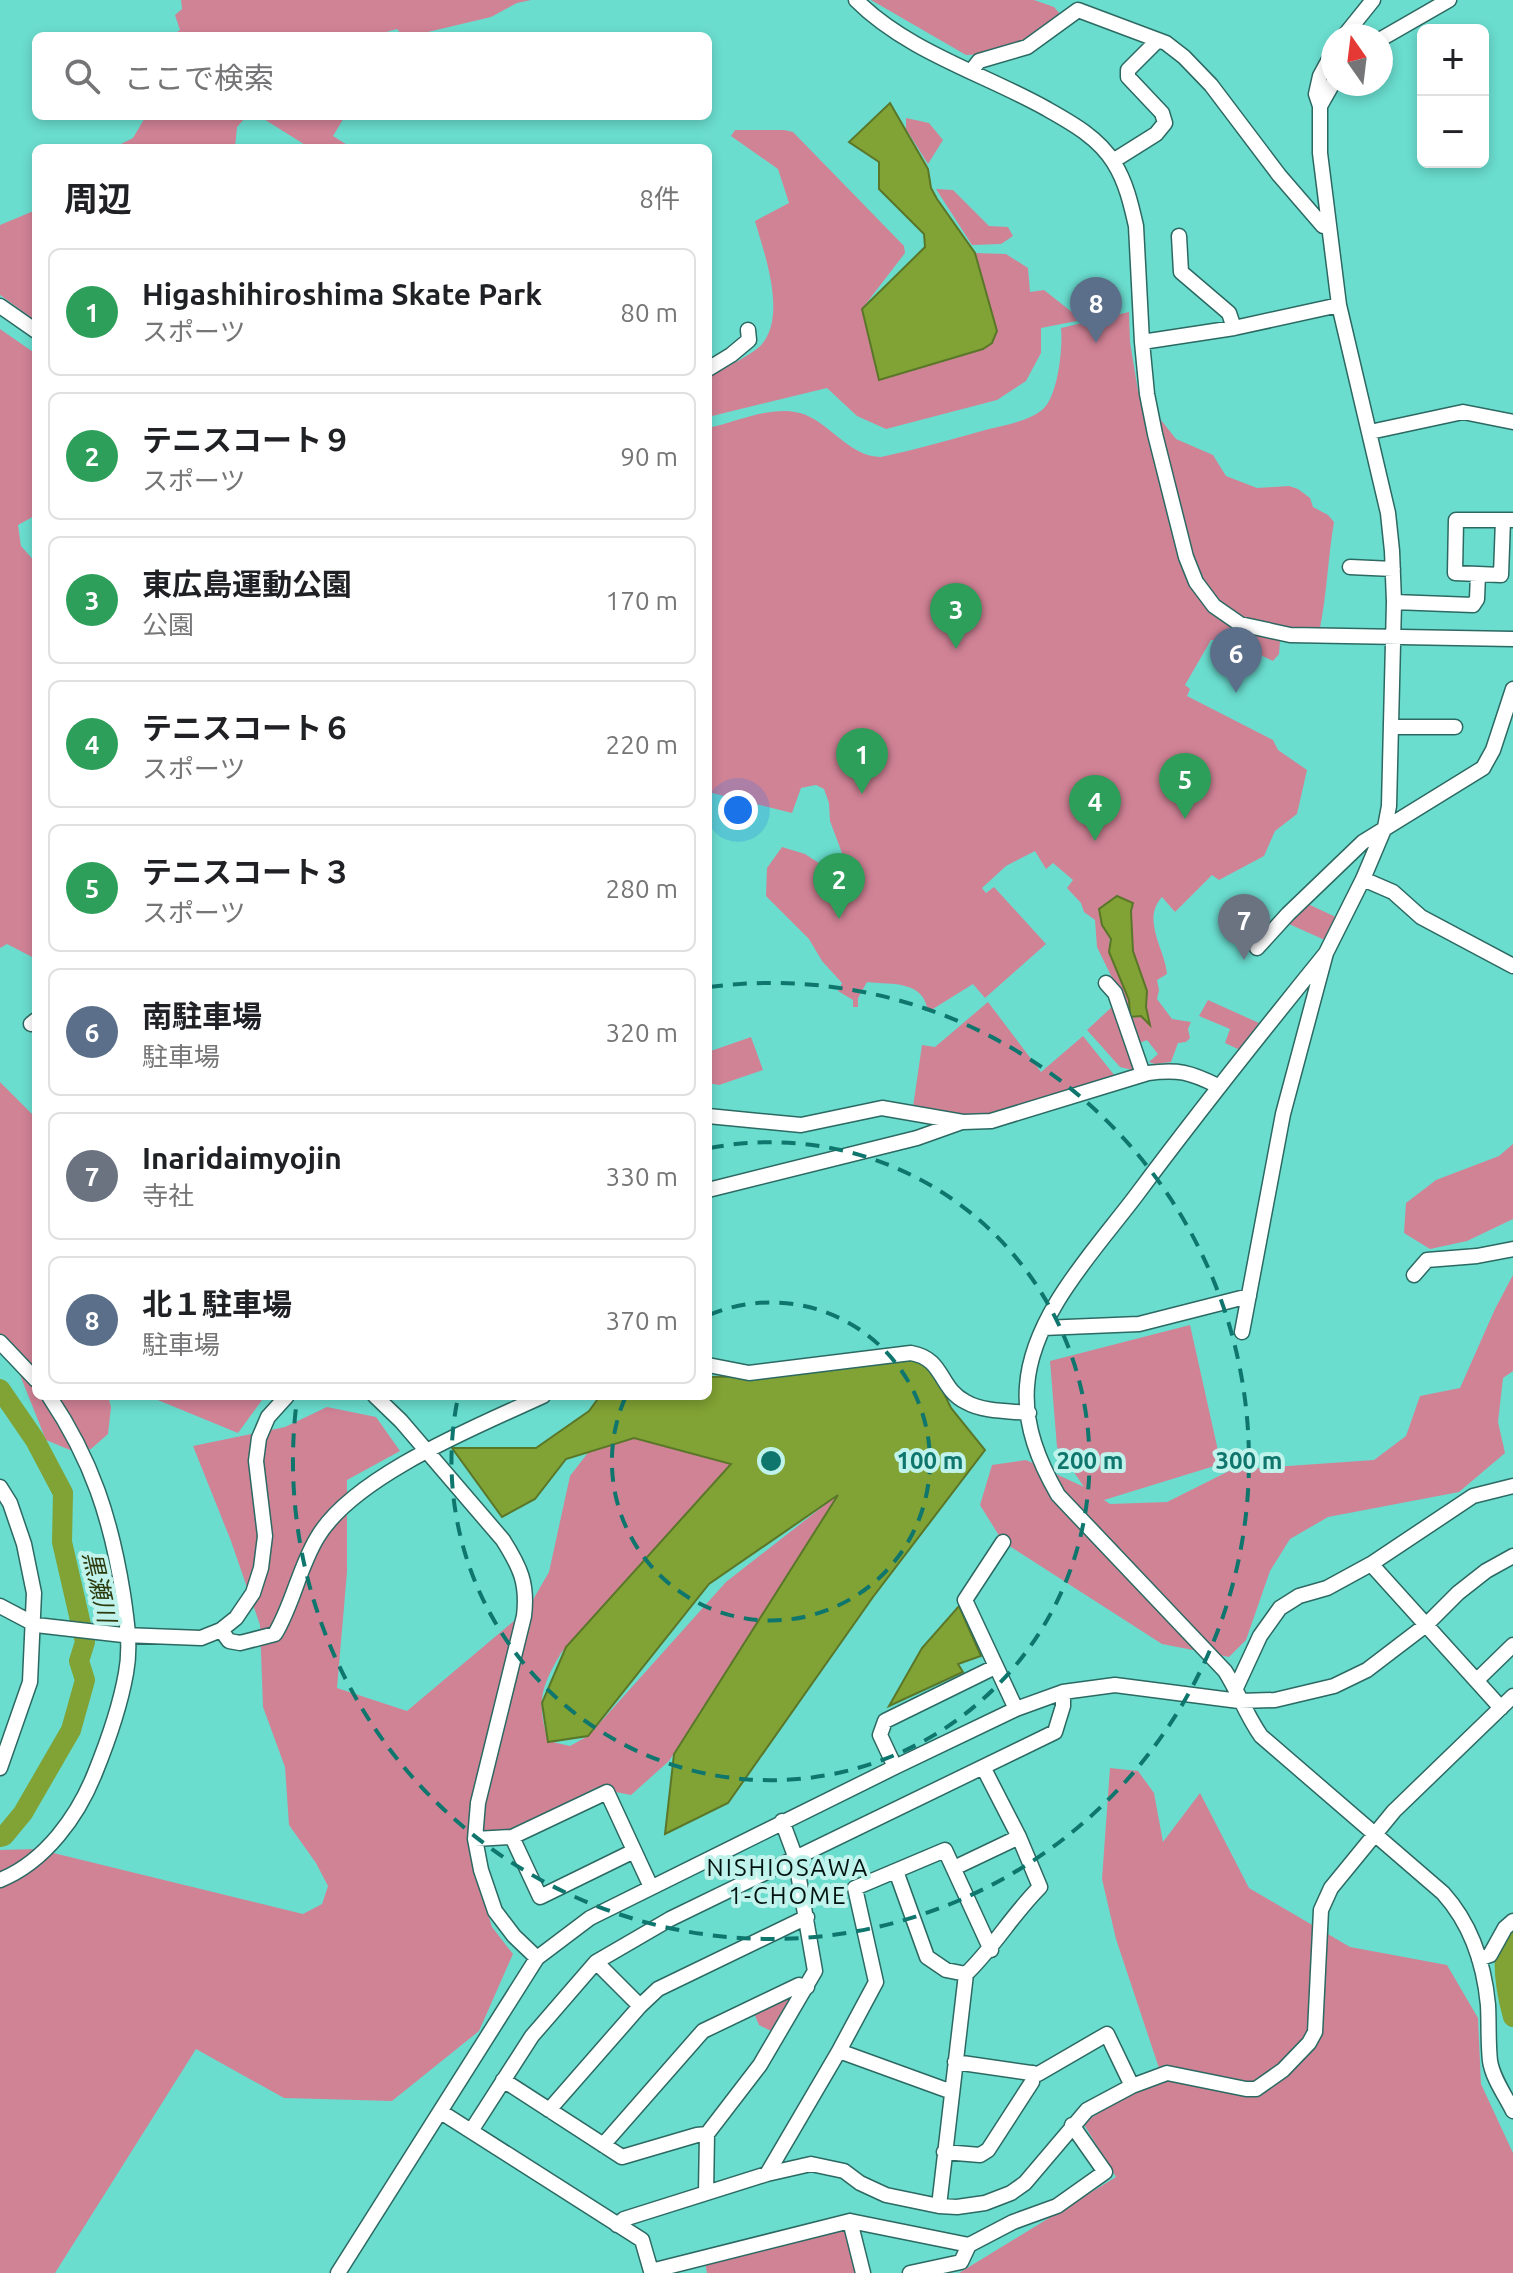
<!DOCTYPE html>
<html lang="ja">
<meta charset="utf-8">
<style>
:root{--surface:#fff;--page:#f2f2f2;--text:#202124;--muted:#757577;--line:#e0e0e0;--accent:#7c3aed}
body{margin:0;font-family:Ubuntu,"Noto Sans JP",sans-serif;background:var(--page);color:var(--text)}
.controls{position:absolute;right:24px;top:24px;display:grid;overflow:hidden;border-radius:12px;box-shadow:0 4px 12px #0003}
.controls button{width:72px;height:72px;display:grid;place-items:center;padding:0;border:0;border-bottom:2px solid var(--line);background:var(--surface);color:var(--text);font:40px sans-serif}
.compass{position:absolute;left:1321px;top:24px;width:72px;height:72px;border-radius:50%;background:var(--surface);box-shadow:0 4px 12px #0003;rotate:346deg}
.you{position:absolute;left:738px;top:810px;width:28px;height:28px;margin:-20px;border:6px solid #fff;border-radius:50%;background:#1a73e8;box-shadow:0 0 0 12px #1a73e833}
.badge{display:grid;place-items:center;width:52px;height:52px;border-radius:50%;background:var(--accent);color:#fff;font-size:26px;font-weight:700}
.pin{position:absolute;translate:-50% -66px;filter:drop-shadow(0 2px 4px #0008)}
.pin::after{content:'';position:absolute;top:42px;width:28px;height:24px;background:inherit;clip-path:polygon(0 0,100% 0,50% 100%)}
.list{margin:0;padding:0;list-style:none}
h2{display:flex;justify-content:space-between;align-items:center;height:104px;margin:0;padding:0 32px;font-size:34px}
h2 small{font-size:26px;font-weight:400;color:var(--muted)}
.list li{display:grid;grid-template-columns:52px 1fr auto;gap:24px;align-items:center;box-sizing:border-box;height:128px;margin:0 16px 16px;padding:0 16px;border:2px solid var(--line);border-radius:12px}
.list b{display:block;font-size:30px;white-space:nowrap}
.list p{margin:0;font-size:26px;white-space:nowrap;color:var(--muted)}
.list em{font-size:26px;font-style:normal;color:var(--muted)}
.icon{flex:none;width:44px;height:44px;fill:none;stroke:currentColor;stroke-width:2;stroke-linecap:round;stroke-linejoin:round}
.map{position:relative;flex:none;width:1513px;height:2273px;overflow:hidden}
.search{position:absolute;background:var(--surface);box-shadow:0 4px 12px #0003;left:32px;top:32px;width:680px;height:88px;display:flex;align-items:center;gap:20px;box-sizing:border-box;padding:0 28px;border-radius:12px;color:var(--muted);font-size:30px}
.panel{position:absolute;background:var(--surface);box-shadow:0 4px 12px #0003;left:32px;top:144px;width:680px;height:1256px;border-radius:12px}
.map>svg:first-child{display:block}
.green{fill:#d18396;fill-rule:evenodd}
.water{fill:#81a234;stroke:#5a7729;stroke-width:2}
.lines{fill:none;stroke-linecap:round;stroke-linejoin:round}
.river{stroke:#81a234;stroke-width:20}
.minor-casing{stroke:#2c6962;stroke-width:17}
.minor{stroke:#fff;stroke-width:14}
.ring{fill:none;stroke:#0f766e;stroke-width:4;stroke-dasharray:14 10}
.labels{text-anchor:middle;stroke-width:8;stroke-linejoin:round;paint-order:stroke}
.water-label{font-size:24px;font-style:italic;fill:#2c3a0d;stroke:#c0f3eb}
.neighbourhood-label{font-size:24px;letter-spacing:2px;fill:#001310;stroke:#c0f3eb}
.centre{fill:#0f766e;stroke:#c0f3eb;stroke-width:4}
.ring-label{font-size:24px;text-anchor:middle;font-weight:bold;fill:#0f766e;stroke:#c0f3eb;stroke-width:8;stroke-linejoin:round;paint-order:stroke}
</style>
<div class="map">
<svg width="1513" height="2273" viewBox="0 0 1513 2273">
<rect width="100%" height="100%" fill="#6addcf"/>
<path class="green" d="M181,0H531L517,3L491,17L411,36H403L397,29L372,36H171L180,30L175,15L182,9Z
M871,0H1034L1054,7L1061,15L1023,46L995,54L966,55Z
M146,116H247L237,127L235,148H113L133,138Z
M259,116H345L333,136L352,148H310Z
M906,118L929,123L943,140L928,164L906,129Z
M735,130H784L793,132L904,246L905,253L862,309L997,331L975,253L1006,254L1028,268L1030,292L1044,290L1082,320L1041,328V353L1026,381L997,400L886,429L857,416L827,388L708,417V378C720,370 754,354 762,344C787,314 764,253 755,221L789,203L778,169L731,136Z
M936,189L953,190L989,226L1008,227L1013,236L1001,244L972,245Z
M36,210V321L0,295V225Z
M1129,312L1130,342L1138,391L1176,439L1213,455L1226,476L1257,488L1289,486L1298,489L1310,498L1313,507L1328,515L1334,522C1328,557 1327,593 1320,628L1281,629L1279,654L1273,661L1229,640H1211L1185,685L1190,689L1187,696L1273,740L1278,750L1307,770L1297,814L1275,831L1264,856L1219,880L1212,875L1175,912L1162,897C1141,920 1165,949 1167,974L1157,980L1159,990L1157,999L1172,1019L1191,1022L1188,1029L1190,1038L1186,1042L1178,1043L1171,1062L1155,1064L1149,1062L1158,1054L1147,1040L1137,1044L1118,990L1097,947L1095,920L1084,912L1081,903L1067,888L1073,880L1053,863L1046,869L1035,851L1006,866L982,888L986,893L994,887L1046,944L985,998L973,984L928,1012C924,980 893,985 867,982L858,998V1007H853V1000L838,991L842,983L822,961L809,939L766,896L767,868L782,847L805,854L828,869L842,853L830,821L829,803L824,789L816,785L801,788L792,813L708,792V428C736,422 771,405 800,413C829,421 849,457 881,457C918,449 953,439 989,429C1006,425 1028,421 1042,410C1058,397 1063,348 1061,328ZM1115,897L1147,991L1146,1007L1150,1024L1141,1015L1133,1018L1128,1013L1129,1000L1109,952L1112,901Z
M0,329L36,354V515L18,525L21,546L36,563V959L7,944L0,948Z
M1308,904L1340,919L1327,941L1289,924Z
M1208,1000L1259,1023L1240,1050L1225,1043L1230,1029L1199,1016Z
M988,1002L1041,1072L1083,1036L1115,1076L989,1114L970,1117L913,1107L922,1045L935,1047Z
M1113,1006L1134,1068L1132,1070L1120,1067L1087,1030Z
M751,1037L763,1070L719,1085L708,1083V1052Z
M0,1082L36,1118V1396H108L111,1407L108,1434L91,1449L70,1450L46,1440L12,1355L0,1337Z
M1513,1144V1219L1467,1241L1430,1249L1404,1233L1406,1203L1436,1180L1499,1156Z
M1513,1275V1371L1503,1378L1498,1422L1505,1453L1459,1492L1328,1517L1290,1539L1270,1571L1246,1640L1229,1657L1162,1644L1003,1542L980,1505L992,1465L1026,1460L1084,1487L1057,1447L1050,1361L1190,1325L1221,1464L1104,1500L1110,1504L1167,1502L1231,1470L1374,1460L1406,1436L1420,1396L1460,1388L1495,1309Z
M148,1396H265L238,1433Z
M327,1407L376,1417L400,1451L347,1480V1572L337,1688L407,1711L527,1610L549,1572L570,1476L590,1450L634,1438L672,1443L731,1464L561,1653C540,1689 537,1701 548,1741L570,1746L588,1736L726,1582L840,1493L669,1761L631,1795L595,1788L559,1807L468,1847L492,1927L513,1954L479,2031L392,2101L284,2098L196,2049L55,2273H0V1850L37,1849L303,1914L322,1904L328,1886L316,1863L289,1825L285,1767L263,1707L260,1625L231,1541L193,1446L285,1427Z
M1110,1768L1138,1771L1154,1793L1163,1842L1200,1793L1249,1888L1350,1947L1447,1965L1478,2018L1481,2084L1513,2153V2273H959L1116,2177L1083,2123L1161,2074L1116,1939L1102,1879Z
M787,1995L791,2002L773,2032L759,2025L753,2011Z
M843,2230L849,2235L858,2273H707L705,2263Z"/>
<path class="water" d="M890,103L928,169L931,188L937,199L975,253L997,331L992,343L983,349L879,380L862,309L925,247L924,234L879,189V162L849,142Z
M1117,896L1133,903L1131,911L1133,951L1147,991L1146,1007L1150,1025L1141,1016L1130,1017L1129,1000L1109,952L1111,939L1102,925L1099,909Z
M926,1356L951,1408L985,1450L873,1597L728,1803L665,1834L674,1754L838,1495L709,1584L588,1736L548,1742L542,1703L566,1647L731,1464L634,1438L566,1459L535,1499L502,1517L452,1448H536L589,1411L600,1396H708V1377L778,1376Z
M959,1606L981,1656L958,1664L963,1672L889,1706L922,1648Z"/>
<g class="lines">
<path class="river" d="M0,1389L35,1440L63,1493L62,1542L85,1642L79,1661L85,1680L71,1730L23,1813L4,1836L0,1837
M1513,1938L1505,1946C1503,1972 1506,1993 1513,2017"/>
<g class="minor-casing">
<path id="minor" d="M856,0C908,52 985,74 1047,109C1072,123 1099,138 1114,163C1126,182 1131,204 1136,226L1142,342L1147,394L1155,434L1186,557L1196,582L1214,606L1240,624L1290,635L1513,639
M1344,36L1373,0
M1381,39L1449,0
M972,70L979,61L1027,47L1078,10L1166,43L1184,57L1211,85L1279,175L1323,226L1329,225
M1320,106L1333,83
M1113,161L1156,134L1165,123L1162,113L1128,77V70L1157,41
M1179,236L1181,272L1229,313L1234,328
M0,306L36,331
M1142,342L1234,328L1339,305
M708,369L731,355L749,340L748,330
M1370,432L1463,412L1513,422
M1503,520L1501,575L1455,573L1456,520H1513
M1350,567L1393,569
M1394,602L1473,605L1477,599L1478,574
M1391,727H1455
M1363,879L1393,892L1421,917L1513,966
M1257,948L1288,914L1363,842L1483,768L1493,750L1513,689
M1326,953C1262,1032 1199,1111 1138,1193C1097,1248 1032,1314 1027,1386C1024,1426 1039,1462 1058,1495L1225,1671C1239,1693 1245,1713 1261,1736L1443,1893C1471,1924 1484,1963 1488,2005C1489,2024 1488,2043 1490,2061C1493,2079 1505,2095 1513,2111
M1106,983L1115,993L1143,1074
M31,1024L36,1020
M708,1116L801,1125L882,1108L963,1122L991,1121L1148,1073C1178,1069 1190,1072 1218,1086
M708,1190L917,1138L962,1122
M1414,1275L1427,1260L1477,1256L1513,1249
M1043,1328L1139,1324L1249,1296
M1242,1332L1283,1114L1326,953L1363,879L1385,827L1389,806L1394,602L1392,551L1388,513L1339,305L1320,153V106L1316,94L1320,76L1333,52
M0,1342L36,1380
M708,1365L749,1373L911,1353C945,1359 938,1388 966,1402C983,1412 1010,1411 1029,1413
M375,1396L401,1421L503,1540C520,1567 528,1583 524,1616L478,1803L475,1839L481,1870L495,1911L514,1936L537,1958
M0,1487L10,1503L24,1544L34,1593L30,1682L0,1768
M1003,1542L965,1600L1016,1709
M1371,1564L1501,1708
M0,1606L36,1625L123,1635L201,1638L221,1630L236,1618L253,1593L261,1568L265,1536L256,1461L259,1438L268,1417L287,1396
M221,1630L229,1641L240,1643L275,1634C293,1604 299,1568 317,1538C353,1476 478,1426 543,1396
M1477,1680L1513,1645
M1236,1688L1260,1636L1280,1608L1299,1596L1327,1588L1371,1564L1473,1496L1513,1486
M895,1767L880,1735L885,1721L995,1667
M512,1837L540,1897L634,1851
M475,1839L512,1837L607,1792L651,1887
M954,1868L1019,1837
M896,1871L927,1957L946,1970L966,1974
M0,1880C45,1862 78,1816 95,1773C108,1741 120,1707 126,1673C131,1647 127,1621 123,1594C111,1519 92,1460 49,1396
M1479,1959L1490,1955L1505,1928L1513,1921
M596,1962L640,2006
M839,2051L952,2092
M955,2062L1038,2074L1107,2034L1132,2086
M503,2080L622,2157L697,2135L707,2134
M549,2110L640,2006L658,1989L807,1917
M441,2112L642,2240L651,2271L850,2221L969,2245
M471,2131L532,2036L596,1962L670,1919L1055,1732L1063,1706V1692
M603,2145L703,2031L799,1985L807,1987
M944,2152L980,2155L988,2150L1032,2082L1033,2073
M767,2174L839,2051L876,1982L855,1888L945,1850L991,1950
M706,2193L707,2134L760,2065L815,1971L795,1856L782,1821
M939,2206L966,1974C994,1947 1012,1915 1040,1887L1019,1837L983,1767
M850,2221L863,2273
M617,2225L624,2219L767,2174L811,2164L844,2171L860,2183L886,2195L939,2206L957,2207L985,2203L1011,2193L1025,2183L1087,2110L1132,2086L1167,2073L1246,2089H1256L1283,2070L1309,2043L1315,2032L1321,1910L1331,1888L1394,1811L1513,1696
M338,2273L537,1958L590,1918L895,1767L1016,1709L1063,1692L1115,1685L1239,1701L1275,1700L1334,1686L1367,1670L1426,1625L1458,1593L1486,1571L1513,1556
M910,2273L961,2262L969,2245L1013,2222L1057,2206L1105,2172L1072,2125"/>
</g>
<use href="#minor" class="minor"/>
</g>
<g class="ring">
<path d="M709 1315A159 159 0 1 1 626 1396"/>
<path d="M710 1148A319 319 0 1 1 458 1397"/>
<path d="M709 987A478 478 0 1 1 297 1399"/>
</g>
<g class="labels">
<g class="water-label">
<text transform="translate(99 1587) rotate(77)" y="8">黒瀬川</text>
</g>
<g class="neighbourhood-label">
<text x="788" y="1876">NISHIOSAWA<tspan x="788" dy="28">1-CHOME</tspan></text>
</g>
</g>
<circle cx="771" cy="1461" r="12" class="centre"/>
<g class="ring-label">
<text x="930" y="1469">100 m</text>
<text x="1090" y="1469">200 m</text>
<text x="1249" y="1469">300 m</text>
</g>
</svg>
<div class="controls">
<button>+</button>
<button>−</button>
</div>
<svg class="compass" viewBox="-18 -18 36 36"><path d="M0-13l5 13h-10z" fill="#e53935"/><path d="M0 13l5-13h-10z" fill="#757577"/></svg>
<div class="you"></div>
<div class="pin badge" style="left:862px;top:794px;background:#2e9e5b">1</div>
<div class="pin badge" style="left:839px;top:919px;background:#2e9e5b">2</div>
<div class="pin badge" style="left:956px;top:649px;background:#2e9e5b">3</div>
<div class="pin badge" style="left:1095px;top:841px;background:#2e9e5b">4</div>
<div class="pin badge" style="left:1185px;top:819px;background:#2e9e5b">5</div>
<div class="pin badge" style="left:1236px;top:693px;background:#5c6f8a">6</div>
<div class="pin badge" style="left:1244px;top:960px;background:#6b7280">7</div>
<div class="pin badge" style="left:1096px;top:343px;background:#5c6f8a">8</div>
<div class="search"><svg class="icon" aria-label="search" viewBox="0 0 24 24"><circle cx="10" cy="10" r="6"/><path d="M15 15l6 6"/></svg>ここで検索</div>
<section class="panel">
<h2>周辺<small>8件</small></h2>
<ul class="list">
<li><span class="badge" style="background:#2e9e5b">1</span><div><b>Higashihiroshima Skate Park</b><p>スポーツ</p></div><em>80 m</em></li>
<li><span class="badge" style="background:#2e9e5b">2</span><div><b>テニスコート９</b><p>スポーツ</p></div><em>90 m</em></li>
<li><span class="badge" style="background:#2e9e5b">3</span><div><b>東広島運動公園</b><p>公園</p></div><em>170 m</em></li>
<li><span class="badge" style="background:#2e9e5b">4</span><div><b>テニスコート６</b><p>スポーツ</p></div><em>220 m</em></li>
<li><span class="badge" style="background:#2e9e5b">5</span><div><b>テニスコート３</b><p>スポーツ</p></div><em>280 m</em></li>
<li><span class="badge" style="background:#5c6f8a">6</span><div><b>南駐車場</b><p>駐車場</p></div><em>320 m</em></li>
<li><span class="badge" style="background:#6b7280">7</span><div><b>Inaridaimyojin</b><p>寺社</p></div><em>330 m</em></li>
<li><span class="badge" style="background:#5c6f8a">8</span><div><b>北１駐車場</b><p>駐車場</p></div><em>370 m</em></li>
</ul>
</section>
</div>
